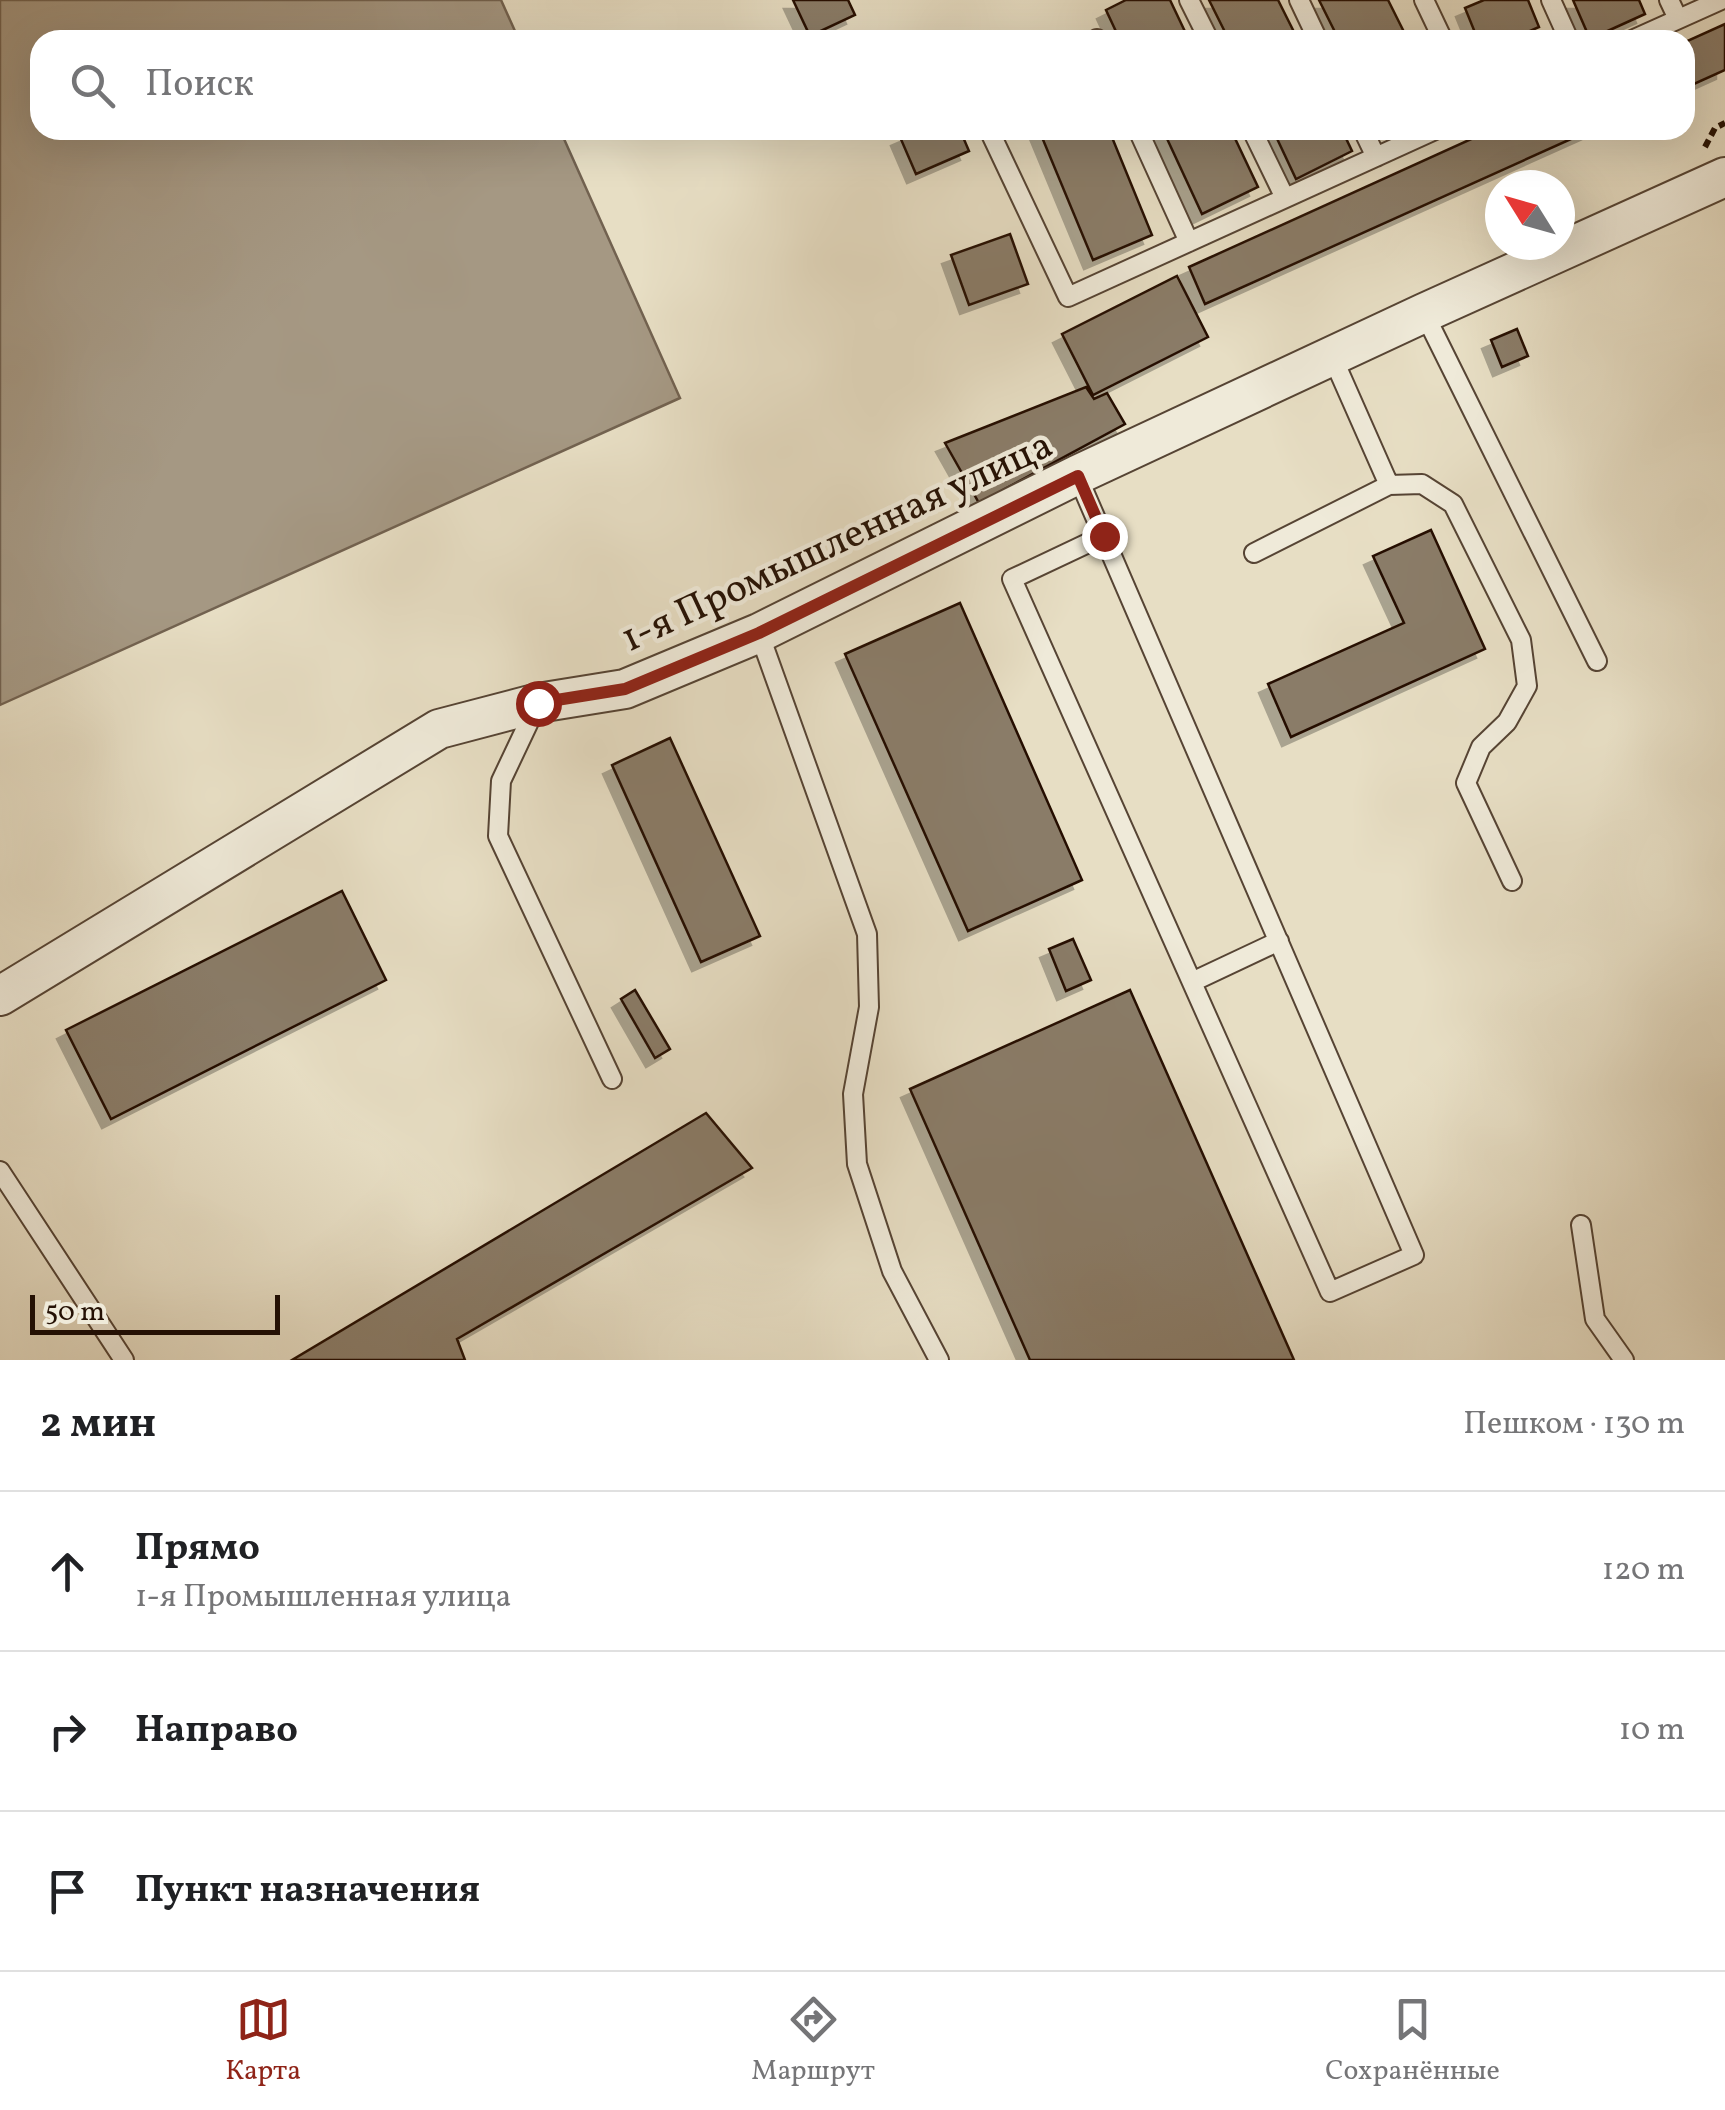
<!DOCTYPE html>
<html lang="ru">
<meta charset="utf-8">
<style>
:root{--surface:#fff;--page:#f6f6f6;--text:#202124;--muted:#757577;--line:#e0e0e0;--accent:#8f2418}
body{margin:0;font-family:Vollkorn,serif;background:var(--page);color:var(--text)}
.compass{position:absolute;left:1485px;top:170px;width:90px;height:90px;border-radius:50%;background:var(--surface);box-shadow:0 10px 40px #0002;rotate:307deg}
.scale{position:absolute;left:30px;bottom:25px;width:250px;box-sizing:border-box;padding-left:10px;border:5px solid #251104;border-top:0;font-size:28px;line-height:35px;white-space:nowrap;color:#251104;-webkit-text-stroke:8px #efead9;paint-order:stroke}
.stop{position:absolute;width:30px;height:30px;margin:-22px;border:8px solid #8f2418;border-radius:50%;background:#fff}
.stop.end{background:#8f2418;border-color:#fff;box-shadow:0 2px 10px #0008}
.list{margin:0;padding:0;list-style:none}
h2{display:flex;justify-content:space-between;align-items:center;height:130px;margin:0;padding:0 40px;font-size:42px}
h2 small{font-size:32px;font-weight:400;color:var(--muted)}
.list li{display:grid;grid-template-columns:65px 1fr auto;gap:30px;align-items:center;box-sizing:border-box;height:160px;padding:0 40px;border-top:2px solid var(--line)}
.list b{display:block;font-size:38px;white-space:nowrap}
.list p{margin:0;font-size:32px;white-space:nowrap;color:var(--muted)}
.list em{font-size:32px;font-style:normal;color:var(--muted)}
.icon{flex:none;width:55px;height:55px;fill:none;stroke:currentColor;stroke-width:2;stroke-linecap:round;stroke-linejoin:round}
.map{position:relative;flex:none;width:1725px;height:1360px;overflow:hidden}
.search{position:absolute;background:var(--surface);box-shadow:0 10px 40px #0002;left:30px;right:30px;top:30px;height:110px;display:flex;align-items:center;gap:25px;box-sizing:border-box;padding:0 35px;border-radius:30px;color:var(--muted);font-size:38px}
.sheet{height:610px;background:var(--surface)}
nav{display:flex;justify-content:space-around;align-items:center;box-sizing:border-box;height:140px;border-top:2px solid var(--line);background:var(--surface);font-size:28px;color:var(--muted)}
nav a{display:grid;justify-items:center;gap:5px}
nav .on{color:var(--accent)}
.map>svg:first-child{display:block}
.water{fill:#a59883;stroke:#726250;stroke-width:2.5}
.building{fill:#8a7c68;stroke:#251104;stroke-width:2.5;filter:url(#shadow)}
.lines{fill:none;stroke-linecap:round;stroke-linejoin:round}
.service-casing{stroke:#564434;stroke-width:22}
.minor-casing{stroke:#564434;stroke-width:42}
.path{stroke:#251104;stroke-width:6;stroke-dasharray:8 5;stroke-linecap:butt}
.service{stroke:#efead9;stroke-width:18}
.minor{stroke:#efead9;stroke-width:38}
.route{stroke:#8f2418;stroke-width:12}
.labels{text-anchor:middle;stroke-width:9;stroke-linejoin:round;paint-order:stroke}
.street-label{font-size:40px;fill:#251104;stroke:#efead9}
</style>
<div class="map">
<svg width="1725" height="1360" viewBox="0 0 1725 1360">
<defs>
<filter id="shadow"><feDropShadow dx="-9" dy="9" stdDeviation="0" flood-color="#0004"/></filter>
</defs>
<rect width="100%" height="100%" fill="#e7dec4"/>
<filter id="stains"><feTurbulence type="fractalNoise" baseFrequency=".002" numOctaves="4"/><feColorMatrix values="0 0 0 0 .2 0 0 0 0 .09 0 0 0 0 .02 0 0 0 .5 -.17"/></filter>
<radialGradient id="worn" r=".72"><stop offset=".6" stop-color="#630" stop-opacity="0"/><stop offset="1" stop-color="#630" stop-opacity=".3"/></radialGradient>
<path class="water" d="M0,0H501L519,40H40V130H560L680,398L0,705Z"/>
<path class="building" d="M793,0H848L855,15L810,36Z
M1126,0H1170L1189,40H1120L1106,10Z
M1209,0H1278L1298,40H1229Z
M1319,0H1388L1408,40H1339Z
M1484,0H1528L1539,27L1509,40H1478L1465,8Z
M1573,0H1639L1645,14L1590,39Z
M1725,24V70L1685,88V42Z
M916,130H960L969,151L916,174L900,137Z
M1039,130H1109L1152,235L1093,260Z
M1163,130H1231L1258,187L1202,214Z
M1273,130H1342L1352,151L1296,179Z
M1491,130H1591L1205,304L1189,267Z
M1010,234L1028,284L969,305L951,255Z
M1177,276L1208,337L1093,395L1062,334Z
M1517,329L1528,356L1502,367L1491,340Z
M1086,387L1094,399L1107,393L1125,424L979,503L945,443Z
M1431,530L1485,649L1291,737L1268,684L1404,623L1373,556Z
M960,603L1082,880L968,931L845,654Z
M670,738L760,936L701,962L612,765Z
M342,891L386,980L111,1119L66,1030Z
M1073,939L1091,980L1066,991L1049,949Z
M635,990L670,1049L655,1058L621,999Z
M1130,990L1294,1360H1030L910,1089Z
M706,1113L752,1168L457,1339L465,1360H292Z"/>
<g class="lines">
<g class="service-casing">
<path id="service" d="M1189,0L1209,40
M1299,0L1318,40
M1424,0L1443,40
M1551,0L1569,40
M1669,0L1678,19
M1097,39V40
M1632,40L1721,0
M989,130L1068,297L1435,130
M1138,130L1189,242
M1252,130L1285,198
M1363,130L1376,157
M1424,313L1597,661
M1332,356L1389,485L1422,484L1453,504L1521,640L1527,686L1507,722L1481,747L1466,783L1512,881
M1077,475L1414,1255L1330,1292L1012,579L1103,536
M1254,553L1389,485
M759,633L867,934L869,1007L853,1094L857,1164L892,1271L939,1360
M536,707L501,781L498,836L612,1079
M1192,982L1279,941
M0,1171L124,1360
M1581,1225L1595,1319L1624,1360"/>
</g>
<g class="minor-casing">
<path id="minor" d="M0,996L439,729L538,703L625,689L759,633L1077,475L1424,313L1725,177"/>
</g>
<path class="path" d="M1705,147L1715,128L1725,123"/>
<use href="#service" class="service"/>
<use href="#minor" class="minor"/>
</g>
<g class="lines">
<path class="route" d="M538,703L625,689L759,633L1078,476L1104,536"/>
</g>
<g class="labels">
<g class="street-label">
<text transform="translate(836 540) rotate(-25)" y="14">1-я Промышленная улица</text>
</g>
</g>
<rect width="100%" height="100%" filter="url(#stains)"/>
<rect width="100%" height="100%" fill="url(#worn)"/>
</svg>
<svg class="compass" viewBox="-18 -18 36 36"><path d="M0-13l5 13h-10z" fill="#e53935"/><path d="M0 13l5-13h-10z" fill="#757577"/></svg>
<div class="scale">50 m</div>
<div class="stop" style="left:538px;top:703px"></div>
<div class="stop end" style="left:1104px;top:536px"></div>
<div class="search"><svg class="icon" aria-label="search" viewBox="0 0 24 24"><circle cx="10" cy="10" r="6"/><path d="M15 15l6 6"/></svg>Поиск</div>
</div>
<section class="sheet">
<h2>2 мин<small>Пешком · 130 m</small></h2>
<ul class="list">
<li><svg class="icon" aria-label="ahead" viewBox="0 0 24 24"><path d="M12 20V5M6 11l6-6 6 6"/></svg><div><b>Прямо</b><p>1-я Промышленная улица</p></div><em>120 m</em></li>
<li><svg class="icon" aria-label="right" viewBox="0 0 24 24"><path d="M7 20v-9h11M14 6l5 5-5 5"/></svg><div><b>Направо</b></div><em>10 m</em></li>
<li><svg class="icon" aria-label="arrive" viewBox="0 0 24 24"><path d="M6 21V4h12l-3 4 3 4H6"/></svg><div><b>Пункт назначения</b></div></li>
</ul>
</section>
<nav>
<a class="on"><svg class="icon" aria-label="map" viewBox="0 0 24 24"><path d="M3 6l6-2 6 2 6-2v14l-6 2-6-2-6 2zM9 4v14M15 6v14"/></svg>Карта</a>
<a><svg class="icon" aria-label="directions" viewBox="0 0 24 24"><path d="M12 3l9 9-9 9-9-9zM9 14v-3h6M13 9l2 2-2 2"/></svg>Маршрут</a>
<a><svg class="icon" aria-label="saved" viewBox="0 0 24 24"><path d="M7 4h10v16l-5-4-5 4z"/></svg>Сохранённые</a>
</nav>
